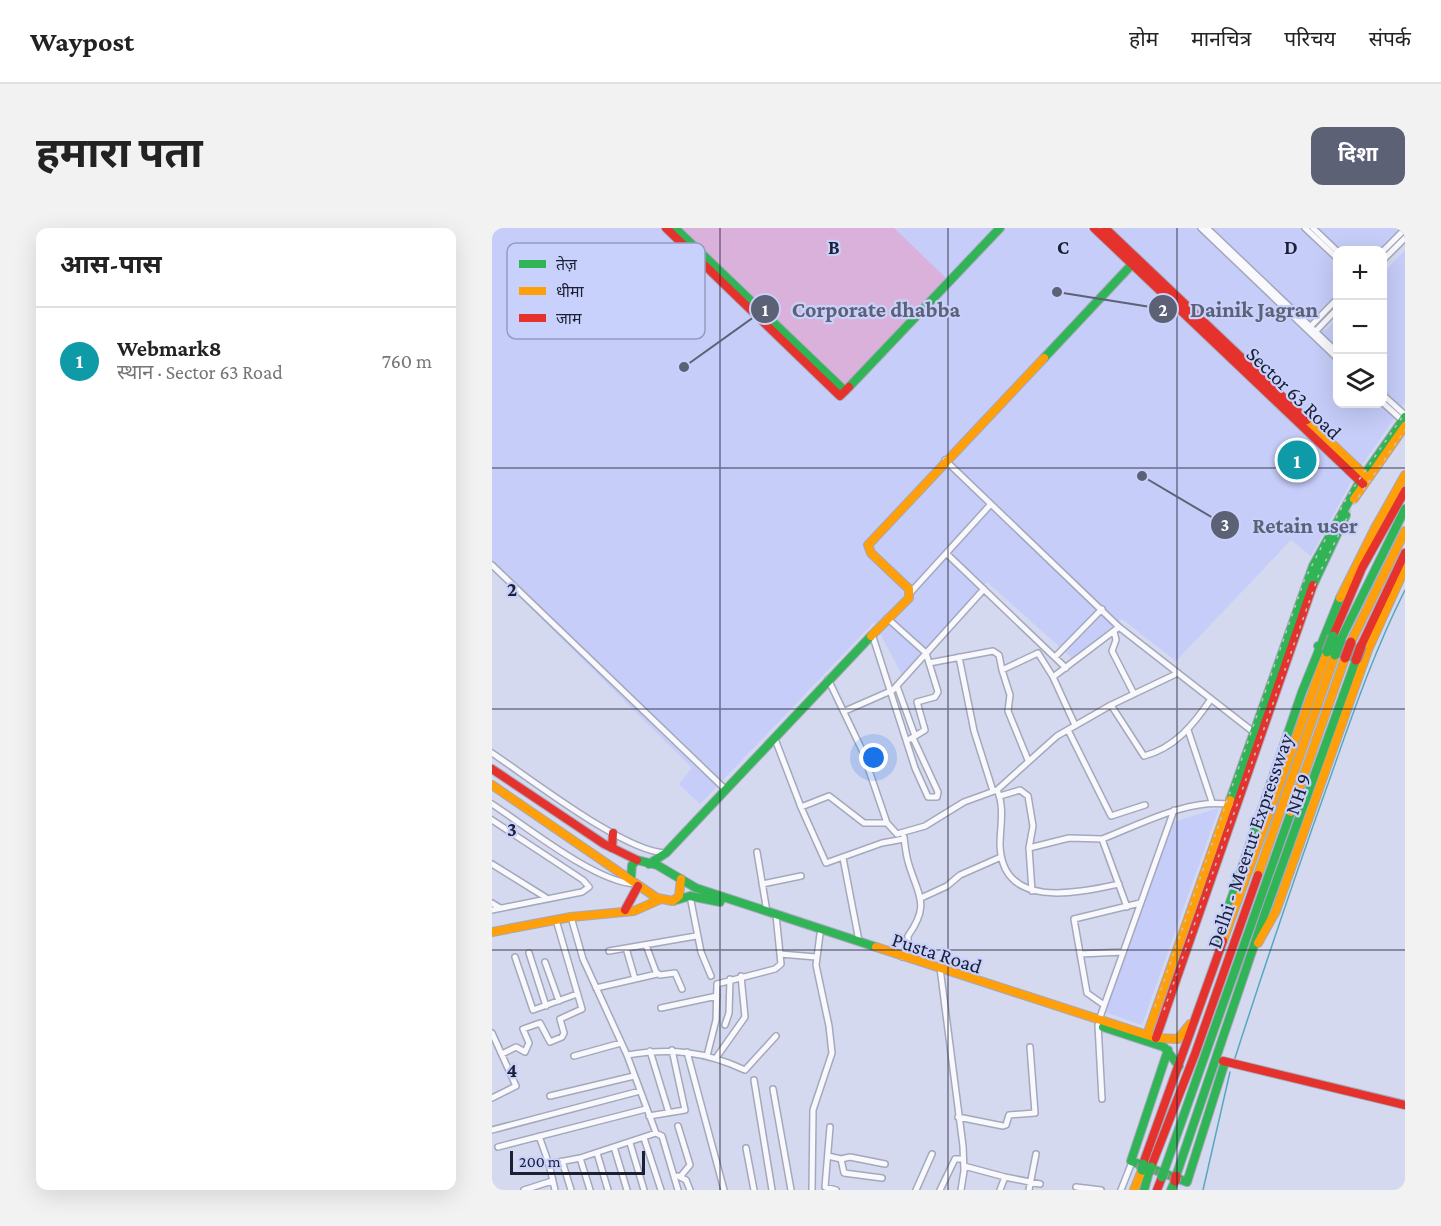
<!DOCTYPE html>
<html lang="hi">
<meta charset="utf-8">
<style>
:root{--surface:#fff;--page:#f2f2f2;--text:#222;--muted:#767676;--line:#e0e0e0;--accent:#5d6175}
body{margin:0;font-family:"Crimson Pro","Noto Sans Devanagari",serif;background:var(--page);color:var(--text)}
.controls{position:absolute;right:18px;top:18px;display:grid;overflow:hidden;border-radius:12px;box-shadow:0 6px 24px #0002}
.controls button{width:54px;height:54px;display:grid;place-items:center;padding:0;border:0;border-bottom:2px solid var(--line);background:var(--surface);color:var(--text);font:30px sans-serif}
.scale{position:absolute;left:18px;bottom:15px;width:135px;box-sizing:border-box;padding-left:6px;border:3px solid #1d2034;border-top:0;font-size:16px;line-height:21px;white-space:nowrap;color:#1d2034;-webkit-text-stroke:4px #c8d1fb;paint-order:stroke}
.you{position:absolute;left:382px;top:530px;width:21px;height:21px;margin:-15px;border:4px solid #fff;border-radius:50%;background:#1a73e8;box-shadow:0 0 0 9px #1a73e833}
.badge{display:grid;place-items:center;width:39px;height:39px;border-radius:50%;background:var(--accent);color:#fff;font-size:20px;font-weight:700}
.pin{position:absolute;translate:-50% -50%;border:3px solid #fff;box-shadow:0 2px 6px #0006}
.list{margin:0;padding:0;list-style:none}
h2{display:flex;justify-content:space-between;align-items:center;height:78px;margin:0;padding:0 24px;font-size:26px}
h2 small{font-size:20px;font-weight:400;color:var(--muted)}
.list li{display:grid;grid-template-columns:39px 1fr auto;gap:18px;align-items:center;box-sizing:border-box;height:108px;padding:0 24px;border-top:2px solid var(--line)}
.list b{display:block;font-size:22px;white-space:nowrap}
.list p{margin:0;font-size:20px;white-space:nowrap;color:var(--muted)}
.list em{font-size:20px;font-style:normal;color:var(--muted)}
.icon{flex:none;width:33px;height:33px;fill:none;stroke:currentColor;stroke-width:2;stroke-linecap:round;stroke-linejoin:round}
.map{position:relative;flex:none;width:913px;height:962px;overflow:hidden;border-radius:12px}
header{display:flex;align-items:center;gap:36px;box-sizing:border-box;height:84px;padding:0 30px;background:var(--surface);border-bottom:2px solid var(--line)}
header strong{font-size:28px}
nav{display:flex;gap:33px;margin-inline-start:auto;font-size:21px}
.intro{display:flex;align-items:center;justify-content:space-between;box-sizing:border-box;height:144px;padding:0 36px}
h1{margin:0;font-size:42px}
.button{padding:15px 27px;border-radius:12px;background:var(--accent);color:#fff;font-size:21px;font-weight:700}
main{display:flex;gap:36px;padding:0 36px}
aside{flex:1;background:var(--surface);border-radius:12px;box-shadow:0 6px 24px #0002}
.map>svg:first-child{display:block}
.built{fill:#c5cdf8}
.green{fill:#dab1db}
.lines{fill:none;stroke-linecap:round;stroke-linejoin:round}
.stream{stroke:#57a7bf;stroke-width:1.5}
.street-casing{stroke:#a4a8bb;stroke-width:8}
.fast-casing{stroke:#a4a8bb;stroke-width:10}
.slow-casing{stroke:#a4a8bb;stroke-width:10}
.jam-casing{stroke:#a4a8bb;stroke-width:10}
.street{stroke:#f9f9fd;stroke-width:5}
.fast{stroke:#30b455;stroke-width:8}
.slow{stroke:#ff9f0a;stroke-width:8}
.jam{stroke:#e5322d;stroke-width:8}
.rail{stroke:#c5c5cc;stroke-width:1.5;stroke-dasharray:3 6;stroke-linecap:butt}
.fast-bridge-casing{stroke:#969698;stroke-width:12;stroke-linecap:butt}
.jam-bridge-casing{stroke:#969698;stroke-width:12;stroke-linecap:butt}
.fast-bridge{stroke:#30b455;stroke-width:9}
.jam-bridge{stroke:#e5322d;stroke-width:9}
.grid{fill:none;stroke:#1d2034;stroke-width:1.5;stroke-opacity:0.55}
.labels{text-anchor:middle;stroke-width:4.5;stroke-linejoin:round;paint-order:stroke}
.street-label{font-size:21px;fill:#1d2034;stroke:#c8d1fb}
.key{fill:#c8d1fb;stroke:#959cbf;stroke-width:1.5}
.key-label{font-size:16px;fill:#1d2034}
.grid-label{font-size:20px;text-anchor:middle;font-weight:bold;fill:#1d2034;stroke:#c8d1fb;stroke-width:4.5;stroke-linejoin:round;paint-order:stroke}
.leader{fill:none;stroke:#5d6175;stroke-width:2}
.callout-dot{fill:#5d6175;stroke:#c8d1fb;stroke-width:2}
.mark-label{font-size:18px;text-anchor:middle;font-weight:bold;fill:#fff}
.callout-label{font-size:22px;text-anchor:middle;font-weight:bold;fill:#5d6175;stroke:#c8d1fb;stroke-width:4.5;stroke-linejoin:round;paint-order:stroke}
</style>
<header>
<strong>Waypost</strong>
<nav><a>होम</a><a>मानचित्र</a><a>परिचय</a><a>संपर्क</a></nav>
</header>
<div class="intro"><h1>हमारा पता</h1><a class="button">दिशा</a></div>
<main>
<aside>
<h2>आस-पास<small></small></h2>
<ul class="list">
<li><span class="badge" style="background:#0f9aa8">1</span><div><b>Webmark8</b><p>स्थान · Sector 63 Road</p></div><em>760 m</em></li>
</ul>
</aside>
<div class="map">
<svg width="913" height="962" viewBox="0 0 913 962">
<rect width="100%" height="100%" fill="#d4d9ef"/>
<path class="built" d="M0,0H595L860,252L819,328L799,312L684,433L630,391L580,430L495,354L410,447L382,394L208,576L187,556L200,540L0,342Z
M618,0H910L888,22H846L845,67L823,91L834,102L845,91L846,176H890L891,45L913,22V175L868,240Z
M727,580L650,797L613,784L681,594Z"/>
<path class="green" d="M183,0H402L457,53L348,168Z"/>
<g class="lines">
<path class="stream" d="M743,830C773,737 804,645 837,553C860,488 882,423 913,362
M711,962L738,844"/>
<g class="street-casing">
<path id="street" d="M709,0L846,131
M715,0L846,125
M813,0L846,31
M821,0L846,24
M890,24L913,1
M890,33L913,10
M818,99L846,70
M823,104L846,80
M890,166L913,187
M890,174L912,194
M453,232L627,399L764,506
M455,326L574,440
M0,337L233,561
M419,364L499,276
M395,390L434,425L446,464L443,469L425,474L433,502L418,511
M622,403L624,412L620,423L642,466
M380,406L423,540L436,569H445L446,564L421,510
M467,429L482,503L501,563
M563,429L610,381
M437,435L501,423L507,427L510,442L546,425L561,449L627,399
M510,442L518,467L516,483L536,532
M561,449L583,497
M336,451L370,522L395,595L405,606L433,598L472,574L505,562L565,508L619,477L686,445
M405,458L423,508
M619,477L652,528C683,520 702,496 719,471
M353,483L401,462L492,361
M576,502L619,588L653,577
M696,502L720,574
M283,511L309,579L337,568L372,595H395
M0,525C39,551 131,623 173,625
M505,562C513,579 508,599 508,617C510,682 585,665 627,656
M508,568L528,562L536,568L541,598L537,620
M0,576C35,599 103,654 143,656
M308,577L334,635L390,615L412,611
M0,592L91,652L97,659L90,664L0,682
M265,624L275,684
M351,630L367,713
M0,636L53,669
M270,656L309,648
M540,663L537,620L577,610L610,611
M198,668L209,724L219,748
M429,670L455,658L468,647L509,629
M0,675L8,680
M635,679L610,611C649,596 698,569 740,577
M79,689L91,731L135,827
M154,717L164,744L168,747L183,745L190,761
M134,720L143,751
M117,723L204,708
M37,725L54,778
M288,726L324,729
M588,726L631,724
M23,729L41,782L85,766
M410,729L416,720V708C438,677 427,669 417,637C414,628 413,618 412,609
M53,734L67,773
M448,740L471,918L472,943L469,962
M104,760L165,746
M612,777L595,765L582,691L648,675
M169,780L225,768
M607,792L682,582
M233,797L237,785L238,751
M606,797L610,871
M0,805L24,858L0,870
M158,823L177,885
M195,824L232,962
M10,826L24,819L33,824L37,815L31,801L48,795L58,814L70,809L72,805L68,791L90,781L64,692
M82,828L129,815
M215,828L224,792L225,756L283,741L289,736L284,687
M224,830L253,789L249,748
M262,852L280,962
M281,861L299,962
M58,868L142,848
M157,888L193,882L180,822
M466,889L511,898L514,897L517,887L543,885L538,819
M186,898L198,937L188,949
M338,899L333,959L344,962
M0,902L148,863
M164,905L135,827C179,820 212,823 253,842L284,808
M47,908L57,936
M152,910L169,962
M138,915L152,962
M6,919L154,881
M122,919L135,962
M254,920L262,962
M105,925L116,962
M336,928L349,931L352,945L390,950
M88,930L98,962
M349,931L358,929L393,936
M70,933L79,962
M472,938L513,949
M186,948L194,952L198,962
M584,959L609,962
M32,962L60,953
M63,962L57,936L88,930L164,905L170,908L186,962
M320,962L321,882L340,825L337,798L324,737L328,706
M424,962L440,926
M448,962L463,931H471
M508,962L513,949L548,956
M537,962L544,926
M629,962L640,934"/>
</g>
<g class="fast-casing">
<path id="fast" d="M183,0L353,163
M552,130L645,31
M357,159L508,0
M821,357L854,287
M849,411L913,281
M826,418L870,432
M738,572L821,338L868,253L913,189
M157,636L174,625L379,408
M139,649L140,637L145,632L165,637L204,660L384,719
M181,673L198,668L228,674
M728,712L732,692L810,464L848,370
M611,799L672,819L687,838
M676,822L639,933L695,954L733,834
M672,943L799,584
M684,948L774,682L864,432
M652,962L657,944
M679,962L683,953"/>
</g>
<g class="slow-casing">
<path id="slow" d="M815,192L875,249
M862,271L913,198
M848,370L883,300L913,247
M379,408L417,370V361L379,325L376,317L552,130
M859,414L913,303
M0,557L165,670L181,673L187,668L189,651
M799,584L853,430
M766,647L843,427
M0,704L79,689L142,683L169,671
M731,713L835,424
M766,715L784,683L876,422L913,340
M384,719L664,810L686,811L698,796
M655,807L738,572
M642,962L650,942"/>
</g>
<g class="jam-casing">
<path id="jam" d="M174,0L348,168L357,159
M602,0L871,256
M613,0L815,192
M841,408L870,340L913,263
M869,418L913,325
M0,541L112,616L145,632
M120,620L121,605
M133,682L146,658
M664,810L821,357
M731,833L913,877
M651,936L731,713
M659,939L703,826L766,647
M665,962L670,949"/>
</g>
<use href="#street" class="street"/>
<use href="#fast" class="fast"/>
<use href="#slow" class="slow"/>
<use href="#jam" class="jam"/>
<path class="rail" d="M663,779L812,353L855,269L913,185
M672,782L827,346L863,274L913,202"/>
<g class="fast-bridge-casing">
<path id="fast-bridge" d="M835,424L841,408
M843,427L849,411
M650,942L651,936
M657,944L659,939
M670,949L672,943"/>
</g>
<g class="jam-bridge-casing">
<path id="jam-bridge" d="M853,430L859,414
M864,432L869,418
M683,953L684,948"/>
</g>
<use href="#fast-bridge" class="fast-bridge"/>
<use href="#jam-bridge" class="jam-bridge"/>
</g>
<path class="grid" d="M228,0V962M456,0V962M685,0V962M0,240H913M0,481H913M0,722H913"/>
<g class="labels">
<g class="street-label">
<text transform="translate(802 165) rotate(44)" y="7">Sector 63 Road</text>
<text transform="translate(806 566) rotate(-71)" y="7">NH 9</text>
<text transform="translate(758 613) rotate(-71)" y="7">Delhi - Meerut Expressway</text>
<text transform="translate(445 725) rotate(18)" y="7">Pusta Road</text>
</g>
</g>
<rect x="15" y="15" width="198" height="96" rx="9" class="key"/>
<rect x="27" y="32" width="27" height="8" fill="#30b455"/>
<rect x="27" y="59" width="27" height="8" fill="#ff9f0a"/>
<rect x="27" y="86" width="27" height="8" fill="#e5322d"/>
<g class="key-label">
<text x="64" y="42">तेज़</text>
<text x="64" y="69">धीमा</text>
<text x="64" y="96">जाम</text>
</g>
<g class="grid-label">
<text x="342" y="26">B</text>
<text x="571" y="26">C</text>
<text x="799" y="26">D</text>
<text x="20" y="368">2</text>
<text x="20" y="608">3</text>
<text x="20" y="849">4</text>
</g>
<path class="leader" d="M192 139L273 81M565 64L671 81M650 248L733 297"/>
<g class="callout-dot">
<circle cx="192" cy="139" r="6"/>
<circle cx="565" cy="64" r="6"/>
<circle cx="650" cy="248" r="6"/>
<circle cx="273" cy="81" r="15"/>
<circle cx="671" cy="81" r="15"/>
<circle cx="733" cy="297" r="15"/>
</g>
<g class="mark-label">
<text x="273" y="88">1</text>
<text x="671" y="88">2</text>
<text x="733" y="303">3</text>
</g>
<g class="callout-label">
<text x="384" y="89">Corporate dhabba</text>
<text x="762" y="89">Dainik Jagran</text>
<text x="813" y="305">Retain user</text>
</g>
</svg>
<div class="controls">
<button>+</button>
<button>−</button>
<button><svg class="icon" aria-label="layers" viewBox="0 0 24 24"><path d="M12 4l9 5-9 5-9-5zM3 14l9 5 9-5"/></svg></button>
</div>
<div class="scale">200 m</div>
<div class="you"></div>
<div class="pin badge" style="left:805px;top:232px;background:#0f9aa8">1</div>
</div>
</main>
